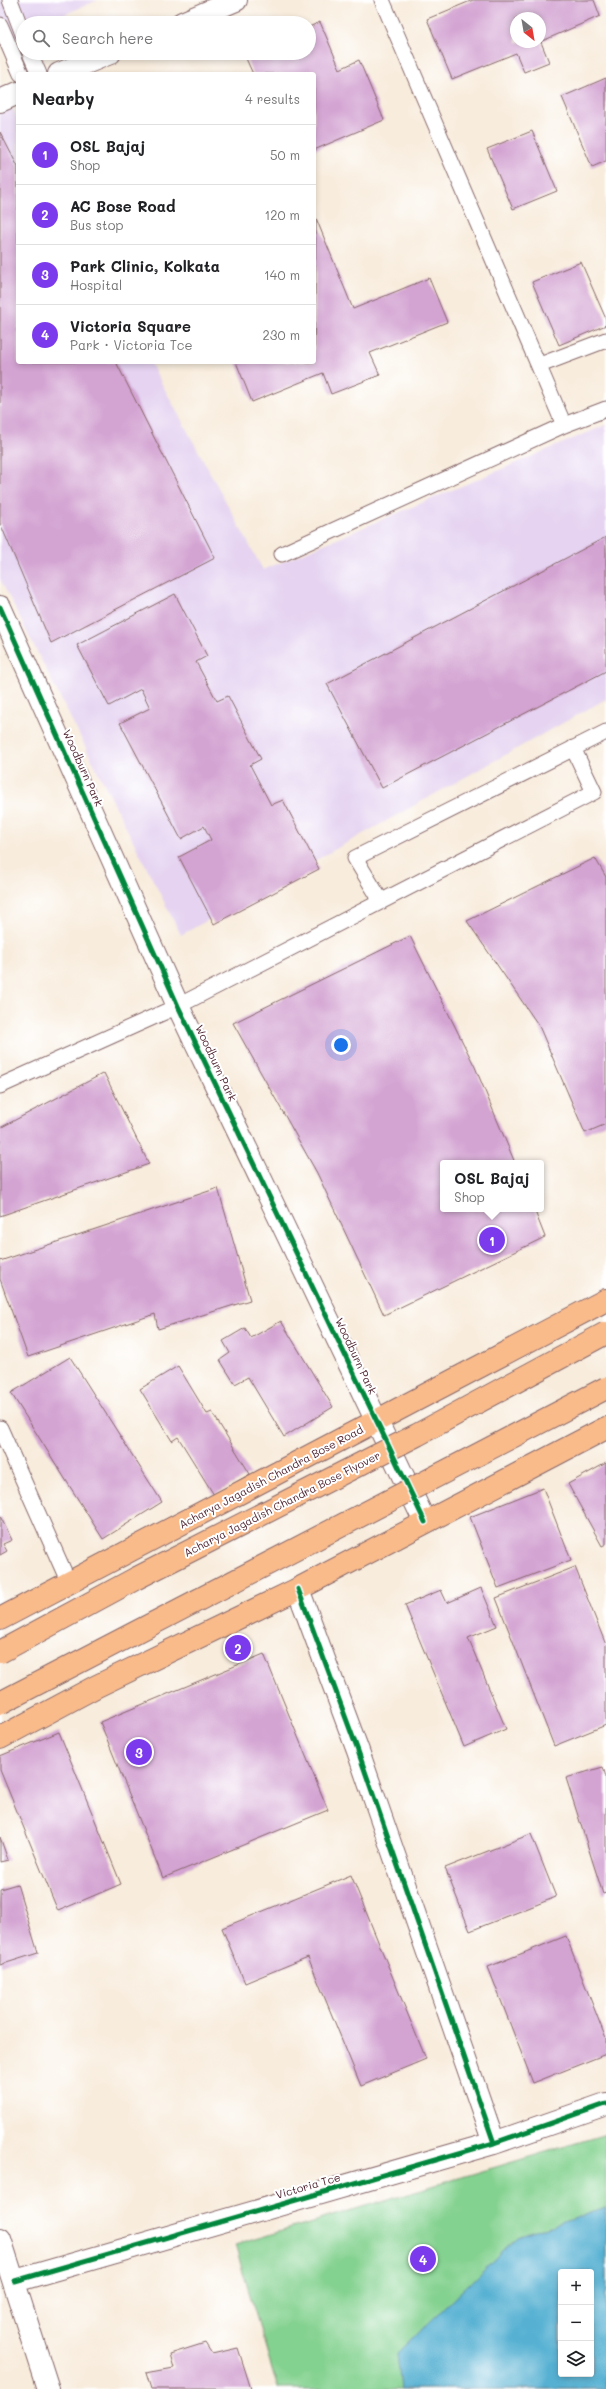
<!DOCTYPE html>
<meta charset="utf-8">
<style>
:root{--surface:#fff;--page:#f6f6f6;--text:#202124;--muted:#757577;--line:#e0e0e0;--accent:#7c3aed}
body{margin:0;font-family:Mali,sans-serif;background:var(--page);color:var(--text)}
.controls{position:absolute;right:12px;bottom:12px;display:grid;overflow:hidden;border-radius:4px;box-shadow:0 2px 6px #0003}
.controls button{width:36px;height:36px;display:grid;place-items:center;padding:0;border:0;border-bottom:1px solid var(--line);background:var(--surface);color:var(--text);font:20px sans-serif}
.compass{position:absolute;left:510px;top:12px;width:36px;height:36px;border-radius:50%;background:var(--surface);box-shadow:0 2px 6px #0003;rotate:149deg}
.you{position:absolute;left:341px;top:1045px;width:14px;height:14px;margin:-10px;border:3px solid #fff;border-radius:50%;background:#1a73e8;box-shadow:0 0 0 6px #1a73e833}
.badge{display:grid;place-items:center;width:26px;height:26px;border-radius:50%;background:var(--accent);color:#fff;font-size:13px;font-weight:700}
.pin{position:absolute;translate:-50% -50%;border:2px solid #fff;box-shadow:0 1px 4px #0006}
.popup{position:absolute;left:440px;top:1160px;width:104px;height:52px;box-sizing:border-box;display:grid;place-content:center;border-radius:4px;background:var(--surface);filter:drop-shadow(0 1px 3px #0005);font-size:13px;white-space:nowrap;color:var(--muted)}
.popup b{font-size:15px;color:var(--text)}
.popup::after{content:'';position:absolute;left:50%;top:100%;margin-left:-8px;border:8px solid transparent;border-top-color:var(--surface)}
.list{margin:0;padding:0;list-style:none}
h2{display:flex;justify-content:space-between;align-items:center;height:52px;margin:0;padding:0 16px;font-size:17px}
h2 small{font-size:13px;font-weight:400;color:var(--muted)}
.list li{display:grid;grid-template-columns:26px 1fr auto;gap:12px;align-items:center;box-sizing:border-box;height:60px;padding:0 16px;border-top:1px solid var(--line)}
.list b{display:block;font-size:15px;white-space:nowrap}
.list p{margin:0;font-size:13px;white-space:nowrap;color:var(--muted)}
.list em{font-size:13px;font-style:normal;color:var(--muted)}
.icon{flex:none;width:22px;height:22px;fill:none;stroke:currentColor;stroke-width:2;stroke-linecap:round;stroke-linejoin:round}
.map{position:relative;flex:none;width:606px;height:2389px;overflow:hidden}
.search{position:absolute;background:var(--surface);box-shadow:0 2px 6px #0003;left:16px;top:16px;width:300px;height:44px;display:flex;align-items:center;gap:10px;box-sizing:border-box;padding:0 14px;border-radius:22px;color:var(--muted);font-size:15px}
.panel{position:absolute;background:var(--surface);box-shadow:0 2px 6px #0003;left:16px;top:72px;width:300px;height:292px;border-radius:4px}
.map>svg:first-child{display:block}
.built{fill:#e5d3f1}
.green{fill:#84d290;stroke:#67785e;fill-rule:evenodd}
.water{fill:#54b0d2;stroke:#4f687e;fill-rule:evenodd}
.building{fill:#d3a3d2}
.lines{fill:none;stroke-linecap:round;stroke-linejoin:round}
.lane-casing{stroke:#876769;stroke-width:17}
.street-casing{stroke:#876769;stroke-width:24}
.primary-casing{stroke:#876769;stroke-width:24}
.lane{stroke:#fff;stroke-width:15}
.street{stroke:#fff;stroke-width:22}
.primary{stroke:#fabb8b;stroke-width:22}
.highway-bridge-casing{stroke:#876769;stroke-width:24;stroke-linecap:butt}
.highway-bridge{stroke:#fabb8b;stroke-width:22}
.cycleway-casing{stroke:#fff;stroke-width:8}
.cycleway{stroke:#00873e;stroke-width:5}
.labels{text-anchor:middle;stroke-width:4;stroke-linejoin:round;paint-order:stroke}
.street-label{font-size:11px;fill:#4a1f2b;stroke:#fff}
</style>
<div class="map">
<svg width="606" height="2389" viewBox="0 0 606 2389">
<rect width="100%" height="100%" fill="#fff"/>
<filter id="ink" filterUnits="userSpaceOnUse"><feTurbulence type="fractalNoise" baseFrequency=".025" numOctaves="2"/><feDisplacementMap in="SourceGraphic" scale="8" xChannelSelector="R" yChannelSelector="G"/><feConvolveMatrix kernelMatrix="1 2 1 2 8 2 1 2 1" color-interpolation-filters="sRGB"/></filter>
<filter id="wash" filterUnits="userSpaceOnUse"><feTurbulence type="fractalNoise" baseFrequency=".012" numOctaves="4" result="noise"/><feDisplacementMap in="SourceGraphic" scale="16" xChannelSelector="R" yChannelSelector="G"/><feGaussianBlur stdDeviation="0.9" result="paint"/><feColorMatrix in="noise" values="0 0 0 0 0 0 0 0 0 0 0 0 0 0 0 0 0 1.4 0 .05"/><feComposite in="paint" operator="in"/></filter>
<g filter="url(#wash)">
<rect width="100%" height="100%" fill="#f8ecdc"/>
<path class="built" d="M0,0H98L45,23H23V33L0,45Z
M0,86L18,119V362H150L263,570L606,425V699L181,935L0,579Z"/>
<path class="green" d="M606,2134V2389H278L235,2245ZM561,2272H591V2374H561Z"/>
<path class="water" d="M606,2208V2389H401L397,2354L517,2237ZM561,2272H591V2374H561Z"/>
<g id="blocks">
<path class="building" d="M473,0H594L600,16L540,42V18H516V42H541L549,62L524,72L516,53L452,79L427,19Z
M320,22L340,69L359,60L384,120L314,150V74H253L244,54L309,53V27Z
M606,78V161L592,167L562,97Z
M532,131L557,191L513,209L487,149Z
M0,132L18,167V362H116L215,558L51,643L0,523Z
M316,218L353,309L429,278L447,322L370,353L380,375L331,394L323,373L252,402L236,362H314Z
M581,262L606,319V325L559,345L532,282Z
M606,537V671L382,788L327,684Z
M175,594L207,656L196,662L217,701L228,696L261,759L250,765L271,805L283,800L319,869L214,924L179,857L211,840L204,826L181,839L120,723L150,708L141,689L109,706L77,645Z
M595,858L606,877V1124L585,1133L539,1026L467,921Z
M410,936L475,1067L515,1163H443V1209H534L545,1237L384,1315L317,1173L233,1023Z
M104,1073L149,1164L0,1216V1128Z
M218,1188L250,1300L158,1329L155,1314L28,1357L0,1279V1261Z
M281,1321L333,1407L284,1437L248,1377L235,1384L220,1360L230,1353L223,1341L245,1328L251,1338Z
M70,1357L162,1502L103,1539L11,1393Z
M178,1366L207,1414L212,1412L250,1474L214,1495L178,1437L172,1441L140,1389Z
M606,1463V1544L602,1546L568,1484Z
M543,1488L571,1560L498,1588L470,1517Z
M0,1516L12,1540L3,1544L7,1551L0,1555Z
M575,1567L606,1645V1725L554,1746L496,1598Z
M481,1588L497,1626L468,1638L506,1729L464,1747L405,1605L441,1590L447,1603Z
M264,1654L328,1810L163,1878L100,1722Z
M59,1732L121,1884L58,1911L0,1770V1756Z
M603,1767L606,1777V1893L603,1894L566,1778Z
M531,1834L556,1897L470,1931L445,1868Z
M0,1837L8,1860L0,1862Z
M351,1875L426,2059L361,2086L308,1957L245,1983L222,1928Z
M17,1884L38,1953L0,1965V1889Z
M566,1936L606,2039V2054L533,2083L488,1967Z
M205,2343L212,2354L238,2348L251,2389H151L146,2373L174,2368L170,2354Z"/>
</g>
</g>
<g filter="url(#ink)">
<use href="#blocks" fill-opacity="0" stroke="#876769" stroke-width="1"/>
<g class="lines">
<g class="lane-casing">
<path id="lane" d="M10,0L23,34
M382,0L564,425
M0,25L21,74
M30,53L39,74
M540,365L606,340
M282,554L564,425L606,409
M381,901L355,858L606,732
M0,1086L178,1006L594,792L573,748
M0,1428L69,1583"/>
</g>
<g class="street-casing">
<path id="street" d="M182,23L236,0
M59,74L110,53
M0,101L18,93
M0,607L178,1006L425,1522
M298,1589L358,1751L494,2143
M0,2239L48,2389
M15,2281L494,2143L606,2104"/>
</g>
<g class="primary-casing">
<path id="primary" d="M0,1619L606,1300
M0,1738L97,1686L298,1589L606,1428"/>
</g>
<use href="#lane" class="lane"/>
<use href="#street" class="street"/>
<use href="#primary" class="primary"/>
<g class="highway-bridge-casing">
<path id="highway-bridge" d="M0,1652L135,1579L417,1435L606,1333
M0,1703L606,1388"/>
</g>
<use href="#highway-bridge" class="highway-bridge"/>
<g class="cycleway-casing">
<path id="cycleway" d="M0,607L178,1006L425,1522
M298,1589L358,1751L494,2143
M15,2281L494,2143L606,2104"/>
</g>
<use href="#cycleway" class="cycleway"/>
</g>
</g>
<g class="labels">
<g class="street-label">
<text transform="translate(83 768) rotate(66)" y="4">Woodburn Park</text>
<text transform="translate(216 1063) rotate(65)" y="4">Woodburn Park</text>
<text transform="translate(356 1356) rotate(65)" y="4">Woodburn Park</text>
<text transform="translate(271 1477) rotate(-28)" y="4">Acharya Jagadish Chandra Bose Road</text>
<text transform="translate(282 1504) rotate(-27)" y="4">Acharya Jagadish Chandra Bose Flyover</text>
<text transform="translate(308 2186) rotate(-16)" y="4">Victoria Tce</text>
</g>
</g>
</svg>
<div class="controls">
<button>+</button>
<button>−</button>
<button><svg class="icon" aria-label="layers" viewBox="0 0 24 24"><path d="M12 4l9 5-9 5-9-5zM3 14l9 5 9-5"/></svg></button>
</div>
<svg class="compass" viewBox="-18 -18 36 36"><path d="M0-13l5 13h-10z" fill="#e53935"/><path d="M0 13l5-13h-10z" fill="#757577"/></svg>
<div class="you"></div>
<div class="pin badge" style="left:492px;top:1240px">1</div>
<div class="popup"><b>OSL Bajaj</b>Shop</div>
<div class="pin badge" style="left:238px;top:1648px">2</div>
<div class="pin badge" style="left:139px;top:1752px">3</div>
<div class="pin badge" style="left:423px;top:2259px">4</div>
<div class="search"><svg class="icon" aria-label="search" viewBox="0 0 24 24"><circle cx="10" cy="10" r="6"/><path d="M15 15l6 6"/></svg>Search here</div>
<section class="panel">
<h2>Nearby<small>4 results</small></h2>
<ul class="list">
<li><span class="badge">1</span><div><b>OSL Bajaj</b><p>Shop</p></div><em>50 m</em></li>
<li><span class="badge">2</span><div><b>AC Bose Road</b><p>Bus stop</p></div><em>120 m</em></li>
<li><span class="badge">3</span><div><b>Park Clinic, Kolkata</b><p>Hospital</p></div><em>140 m</em></li>
<li><span class="badge">4</span><div><b>Victoria Square</b><p>Park · Victoria Tce</p></div><em>230 m</em></li>
</ul>
</section>
</div>
